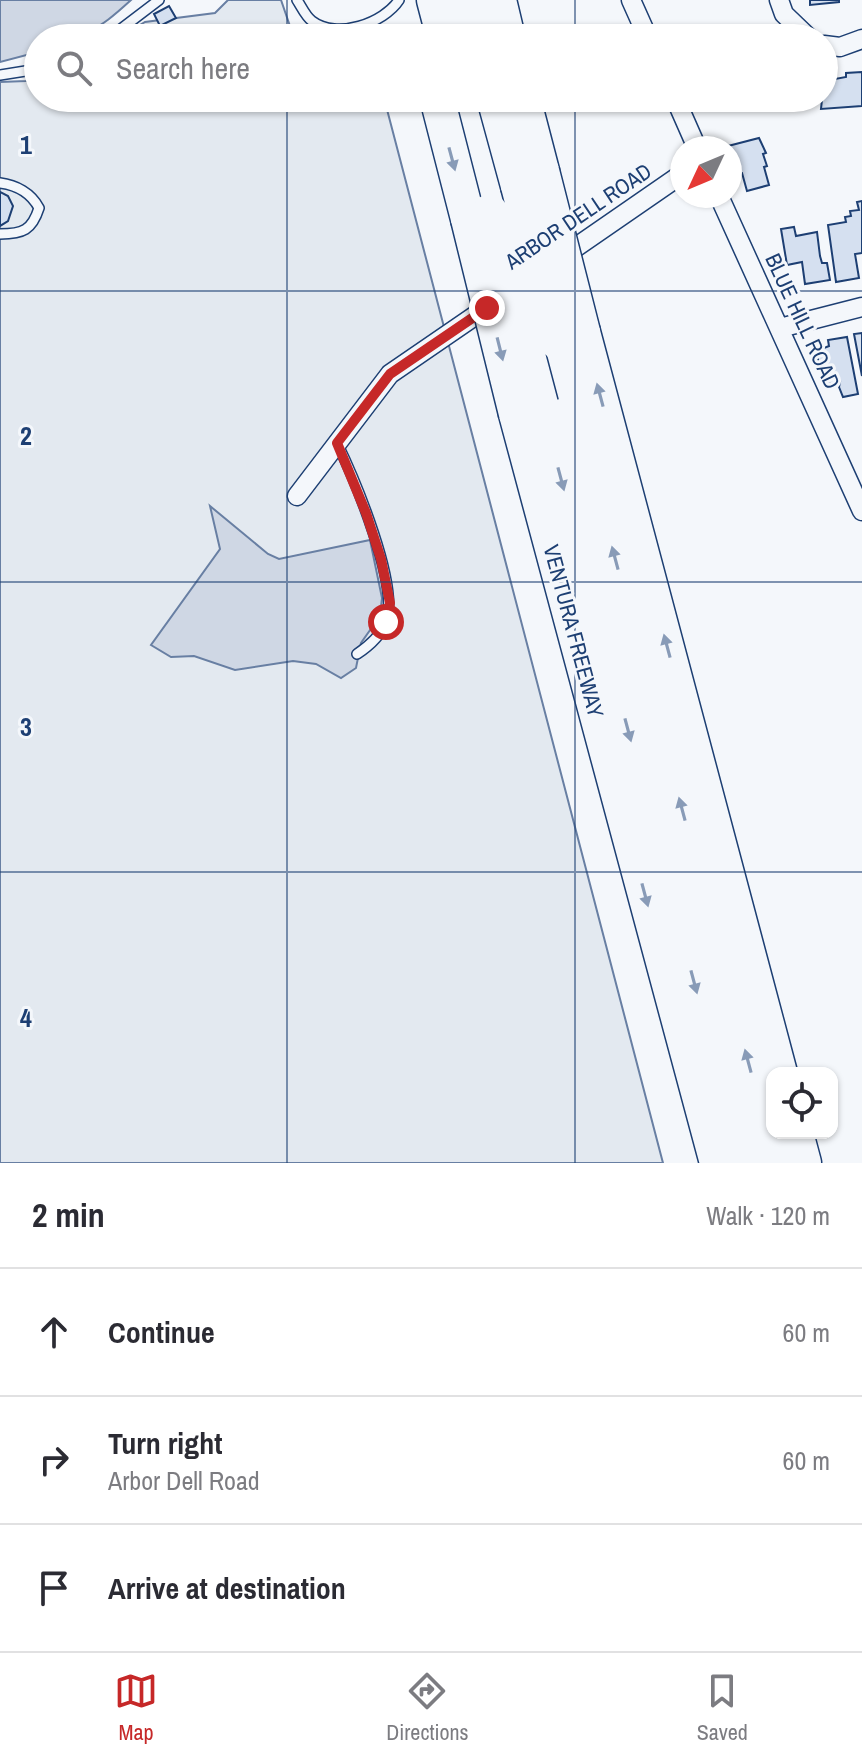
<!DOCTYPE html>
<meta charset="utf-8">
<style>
:root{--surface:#fff;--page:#f2f2f3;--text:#2b2b33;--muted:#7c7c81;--line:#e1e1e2;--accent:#c62828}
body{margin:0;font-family:"Archivo Narrow",sans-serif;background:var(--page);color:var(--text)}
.controls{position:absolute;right:24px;bottom:24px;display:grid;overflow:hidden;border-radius:16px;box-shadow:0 2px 6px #0004}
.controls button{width:72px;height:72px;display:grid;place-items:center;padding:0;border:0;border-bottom:2px solid var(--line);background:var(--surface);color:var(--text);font:40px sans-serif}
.compass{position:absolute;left:670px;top:136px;width:72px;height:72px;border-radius:50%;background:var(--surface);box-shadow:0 2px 6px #0004;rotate:226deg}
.stop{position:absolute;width:24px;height:24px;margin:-18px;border:6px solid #c62828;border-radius:50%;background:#fff}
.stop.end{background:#c62828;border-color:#fff;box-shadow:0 2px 8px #0008}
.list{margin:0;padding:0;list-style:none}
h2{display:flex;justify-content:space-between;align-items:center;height:104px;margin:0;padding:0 32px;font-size:34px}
h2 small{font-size:26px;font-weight:400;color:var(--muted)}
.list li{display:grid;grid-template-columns:52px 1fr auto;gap:24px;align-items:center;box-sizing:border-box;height:128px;padding:0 32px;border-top:2px solid var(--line)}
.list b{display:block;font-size:30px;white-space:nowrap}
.list p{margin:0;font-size:26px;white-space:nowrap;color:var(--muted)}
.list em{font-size:26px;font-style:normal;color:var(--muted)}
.icon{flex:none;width:44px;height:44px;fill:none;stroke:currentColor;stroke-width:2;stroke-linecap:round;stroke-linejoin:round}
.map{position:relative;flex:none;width:862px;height:1163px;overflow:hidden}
.search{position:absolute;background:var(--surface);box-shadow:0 2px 6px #0004;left:24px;right:24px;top:24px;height:88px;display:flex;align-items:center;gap:20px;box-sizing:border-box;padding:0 28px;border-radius:44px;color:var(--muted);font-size:30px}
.sheet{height:488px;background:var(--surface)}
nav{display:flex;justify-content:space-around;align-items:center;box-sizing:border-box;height:112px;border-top:2px solid var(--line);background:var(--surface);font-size:22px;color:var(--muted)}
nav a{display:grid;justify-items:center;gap:4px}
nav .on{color:var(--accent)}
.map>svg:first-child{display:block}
.green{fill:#e3e9f0;stroke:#687fa3;stroke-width:2}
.water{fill:#cfd7e4;stroke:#687fa3;stroke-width:2}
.building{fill:#d5e0f0;stroke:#1d3f73;stroke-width:2}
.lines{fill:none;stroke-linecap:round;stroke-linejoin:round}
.lane-casing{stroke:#1d3f73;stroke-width:12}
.street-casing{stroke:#1d3f73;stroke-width:21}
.highway-casing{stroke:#1d3f73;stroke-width:37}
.lane{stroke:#f4f7fb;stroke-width:9}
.street{stroke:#f4f7fb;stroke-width:18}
.highway{stroke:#f4f7fb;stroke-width:34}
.highway-bridge-casing{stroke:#1d3f73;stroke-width:37;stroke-linecap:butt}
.highway-bridge{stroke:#f4f7fb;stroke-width:34}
.oneway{fill:#889bb7}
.route{stroke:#c62828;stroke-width:10}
.grid{fill:none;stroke:#1d3f73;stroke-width:2;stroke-opacity:0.55}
.labels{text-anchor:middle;stroke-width:6;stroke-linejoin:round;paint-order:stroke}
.street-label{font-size:22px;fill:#1d3f73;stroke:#f4f7fb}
.grid-label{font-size:26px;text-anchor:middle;font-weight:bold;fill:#1d3f73;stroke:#f4f7fb;stroke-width:6;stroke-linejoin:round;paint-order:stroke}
</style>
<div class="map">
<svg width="862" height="1163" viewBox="0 0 862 1163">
<rect width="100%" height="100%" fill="#f4f7fb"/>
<path class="green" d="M228,0H281L292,32L304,38H119L145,22L215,13Z
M38,77V98H384L663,1163H0V82L26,81Z"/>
<path class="water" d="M0,0H131C96,32 85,38 38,38V52L0,62Z
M210,506L268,554L279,559L370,540L382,598L380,616L361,643L356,668L341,678L316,664L293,661L235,670L194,656L171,657L151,645L220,549Z"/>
<path class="building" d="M810,0H839V2L810,5Z
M169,6L176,18L160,26L154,14Z
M862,72V106L821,109L824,81L846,77V73Z
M759,138L766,153L763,154L767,166L764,167L769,185L747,191L742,173L737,171L735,159L732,160L728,146Z
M0,192L8,196L13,206L8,221L0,226Z
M862,201V253L855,254L859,278L836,282L828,225L846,222L845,217L851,216L850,211L859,210L857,202Z
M794,227L796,236L817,232L820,256L822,263H827L830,280L805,284L802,262L787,265L781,229Z
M862,333V376L854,334Z
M847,337L858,394L843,397L839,387L840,382L828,384L819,364L816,351L829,346L828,340Z"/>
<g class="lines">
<g class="lane-casing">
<path id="lane" d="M297,0C301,6 306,17 312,21C337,40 384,23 399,0
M109,38L159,0
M0,75L38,69
M0,183C16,185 31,193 39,208C32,230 23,234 0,234
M337,443C354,478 400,586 386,622C381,635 369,646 357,654"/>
</g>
<g class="street-casing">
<path id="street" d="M631,0L648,38
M779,0L784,14L809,38
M824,45L840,47L862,39
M675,98L697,148
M719,196L862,511
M559,259L682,174
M780,328L862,307
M297,496L390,374L495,302"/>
</g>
<g class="highway-casing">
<path id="highway" d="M434,0L444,38
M468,0L479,38
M499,0L508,38
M437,98L468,219
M494,98L518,186
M523,98L542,171
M583,332L780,1073
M559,344L776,1163
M541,404L742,1163
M516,414L717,1163
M796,1133L804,1163"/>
</g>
<use href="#lane" class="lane"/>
<use href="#street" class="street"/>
<use href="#highway" class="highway"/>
<g class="highway-bridge-casing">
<path id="highway-bridge" d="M542,171L583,332
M518,186L559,344
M490,211L541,404
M468,219L516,414"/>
</g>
<use href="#highway-bridge" class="highway-bridge"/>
</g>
<defs><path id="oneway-solid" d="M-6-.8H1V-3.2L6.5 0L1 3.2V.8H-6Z" transform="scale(2)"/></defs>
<g class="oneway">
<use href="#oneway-solid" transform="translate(452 159) rotate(75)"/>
<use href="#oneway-solid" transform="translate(500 349) rotate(76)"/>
<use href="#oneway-solid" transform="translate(600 395) rotate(-105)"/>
<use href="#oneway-solid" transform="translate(561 479) rotate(75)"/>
<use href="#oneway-solid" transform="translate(615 558) rotate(-105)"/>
<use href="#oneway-solid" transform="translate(667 646) rotate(-105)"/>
<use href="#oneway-solid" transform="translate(628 730) rotate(75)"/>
<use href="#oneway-solid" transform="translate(682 809) rotate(-105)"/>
<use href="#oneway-solid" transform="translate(645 895) rotate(75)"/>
<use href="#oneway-solid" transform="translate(694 982) rotate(75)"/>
<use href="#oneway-solid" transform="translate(748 1061) rotate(-105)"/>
</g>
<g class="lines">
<path class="route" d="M386,622L390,603L381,559L366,513L337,443L390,374L487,308"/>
</g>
<path class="grid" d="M287,0V38M575,0V38M287,98V1163M575,98V1163M0,291H862M0,582H862M0,872H862"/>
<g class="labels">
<g class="street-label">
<text transform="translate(578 216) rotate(-34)" y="8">ARBOR DELL ROAD</text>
<text transform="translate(803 321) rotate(65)" y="8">BLUE HILL ROAD</text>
<text transform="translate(574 631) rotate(75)" y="8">VENTURA FREEWAY</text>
</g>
</g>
<g class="grid-label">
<text x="26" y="154">1</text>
<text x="26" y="445">2</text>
<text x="26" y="736">3</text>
<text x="26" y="1027">4</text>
</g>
</svg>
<div class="controls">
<button><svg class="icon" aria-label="locate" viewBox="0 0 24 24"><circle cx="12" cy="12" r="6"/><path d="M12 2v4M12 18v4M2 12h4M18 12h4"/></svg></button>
</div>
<svg class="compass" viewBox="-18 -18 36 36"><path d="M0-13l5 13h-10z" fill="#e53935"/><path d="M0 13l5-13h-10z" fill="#7c7c81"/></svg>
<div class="stop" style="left:386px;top:622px"></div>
<div class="stop end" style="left:487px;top:308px"></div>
<div class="search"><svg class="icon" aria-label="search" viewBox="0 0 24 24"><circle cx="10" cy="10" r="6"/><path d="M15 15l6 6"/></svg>Search here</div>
</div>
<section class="sheet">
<h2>2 min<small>Walk · 120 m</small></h2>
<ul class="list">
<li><svg class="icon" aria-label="ahead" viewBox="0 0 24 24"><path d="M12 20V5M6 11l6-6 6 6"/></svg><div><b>Continue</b></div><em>60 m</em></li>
<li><svg class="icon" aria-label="right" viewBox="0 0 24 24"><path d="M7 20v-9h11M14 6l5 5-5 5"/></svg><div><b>Turn right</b><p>Arbor Dell Road</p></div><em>60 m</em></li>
<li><svg class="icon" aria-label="arrive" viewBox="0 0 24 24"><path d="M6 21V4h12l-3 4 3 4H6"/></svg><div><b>Arrive at destination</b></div></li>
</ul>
</section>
<nav>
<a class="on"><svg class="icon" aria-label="map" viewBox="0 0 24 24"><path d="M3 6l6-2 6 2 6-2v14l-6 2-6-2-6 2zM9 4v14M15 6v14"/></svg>Map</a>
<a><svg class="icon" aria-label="directions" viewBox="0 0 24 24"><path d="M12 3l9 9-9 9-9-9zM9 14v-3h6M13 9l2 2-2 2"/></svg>Directions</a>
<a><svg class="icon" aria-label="saved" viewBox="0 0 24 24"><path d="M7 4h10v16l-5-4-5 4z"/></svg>Saved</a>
</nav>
